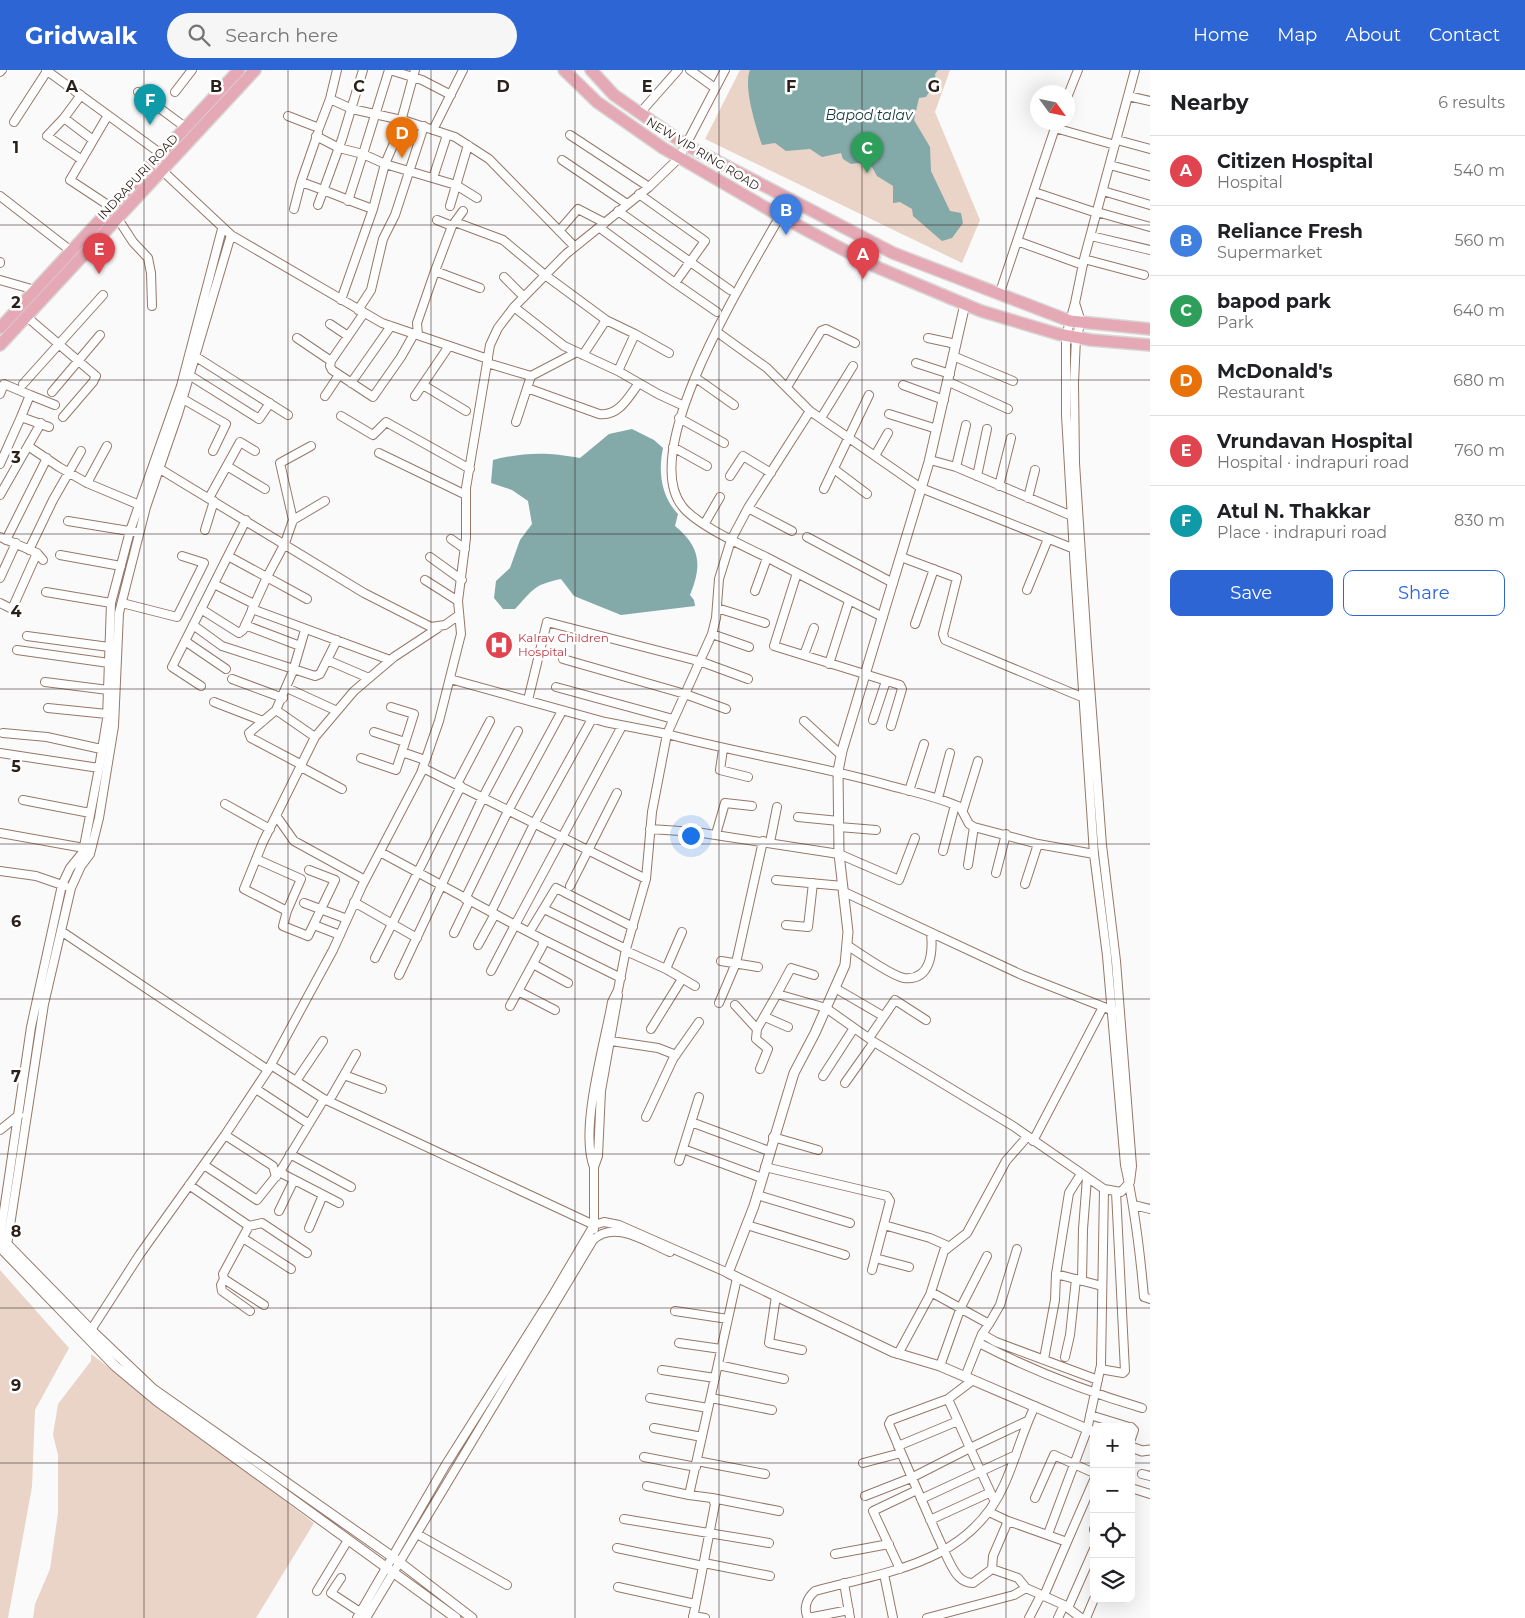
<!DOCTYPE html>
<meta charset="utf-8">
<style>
:root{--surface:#fff;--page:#f6f6f6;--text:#202124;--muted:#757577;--line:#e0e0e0;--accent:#2d66d4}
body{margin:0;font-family:Montserrat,sans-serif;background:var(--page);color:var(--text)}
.controls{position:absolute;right:15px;bottom:15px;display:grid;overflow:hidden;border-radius:10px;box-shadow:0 5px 20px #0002}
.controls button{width:45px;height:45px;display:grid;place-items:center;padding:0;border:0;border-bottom:1px solid var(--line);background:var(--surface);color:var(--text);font:25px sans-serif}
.compass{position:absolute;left:1030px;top:15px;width:45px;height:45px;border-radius:50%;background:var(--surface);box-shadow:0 5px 20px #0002;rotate:123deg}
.you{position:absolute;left:690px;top:765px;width:18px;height:18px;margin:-12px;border:4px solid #fff;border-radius:50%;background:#1a73e8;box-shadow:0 0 0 8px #1a73e833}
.badge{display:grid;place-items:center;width:32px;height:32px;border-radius:50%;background:var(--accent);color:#fff;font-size:16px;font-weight:700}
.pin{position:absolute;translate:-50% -41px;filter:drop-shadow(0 1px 2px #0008)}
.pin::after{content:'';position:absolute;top:26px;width:18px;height:15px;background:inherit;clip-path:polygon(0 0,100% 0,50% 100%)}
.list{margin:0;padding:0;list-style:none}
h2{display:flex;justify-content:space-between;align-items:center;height:65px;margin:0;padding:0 20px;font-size:21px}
h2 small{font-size:16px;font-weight:400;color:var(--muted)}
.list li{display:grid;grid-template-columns:32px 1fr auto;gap:15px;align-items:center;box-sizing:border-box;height:70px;padding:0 20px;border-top:1px solid var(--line)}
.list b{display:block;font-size:19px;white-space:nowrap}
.list p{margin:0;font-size:16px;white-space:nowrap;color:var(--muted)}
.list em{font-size:16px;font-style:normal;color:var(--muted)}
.actions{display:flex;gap:10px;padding:15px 20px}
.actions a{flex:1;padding:11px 0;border:1px solid var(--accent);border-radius:10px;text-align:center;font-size:18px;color:var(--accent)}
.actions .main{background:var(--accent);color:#fff}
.icon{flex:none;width:28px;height:28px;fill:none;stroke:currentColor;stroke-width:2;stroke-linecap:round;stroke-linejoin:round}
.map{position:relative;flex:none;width:1150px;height:1548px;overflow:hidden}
header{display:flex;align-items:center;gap:30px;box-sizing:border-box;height:70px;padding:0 25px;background:var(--accent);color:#fff}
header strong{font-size:24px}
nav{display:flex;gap:28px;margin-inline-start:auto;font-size:18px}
.search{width:350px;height:45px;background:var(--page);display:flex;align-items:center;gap:12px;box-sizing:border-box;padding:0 18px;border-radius:28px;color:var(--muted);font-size:19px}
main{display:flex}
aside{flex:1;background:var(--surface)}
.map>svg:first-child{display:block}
.green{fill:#ead4c8}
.water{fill:#83a9a9}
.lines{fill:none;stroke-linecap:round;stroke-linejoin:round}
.minor-casing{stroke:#967869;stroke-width:10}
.tertiary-casing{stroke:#967869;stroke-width:11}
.primary-casing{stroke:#d9d7d6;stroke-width:14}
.minor{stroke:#fff;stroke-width:8}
.tertiary{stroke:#fff;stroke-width:9}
.primary{stroke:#e5a8b5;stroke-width:11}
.grid{fill:none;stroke:#2b1f19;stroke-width:1;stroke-opacity:0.55}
.labels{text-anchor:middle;stroke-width:5;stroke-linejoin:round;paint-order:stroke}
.street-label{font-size:12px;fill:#2b1f19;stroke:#fff}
.health-label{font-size:12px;fill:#be3a42;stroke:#fff;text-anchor:start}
.water-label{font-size:14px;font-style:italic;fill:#123838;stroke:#fff}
.grid-label{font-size:16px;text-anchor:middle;font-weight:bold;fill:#2b1f19;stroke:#fff;stroke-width:5;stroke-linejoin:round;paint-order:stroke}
</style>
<header>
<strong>Gridwalk</strong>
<div class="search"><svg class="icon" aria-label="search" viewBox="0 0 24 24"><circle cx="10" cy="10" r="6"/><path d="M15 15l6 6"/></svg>Search here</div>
<nav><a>Home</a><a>Map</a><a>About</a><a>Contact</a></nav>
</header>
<main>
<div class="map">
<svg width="1150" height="1548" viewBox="0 0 1150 1548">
<rect width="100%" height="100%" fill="#fafafa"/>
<path class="green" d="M740,0H950L935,42L980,150L962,193L705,69Z
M0,1200L69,1278L35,1340L32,1417L8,1548H0Z
M91,1284L314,1453L256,1548H33L35,1534L50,1499L58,1443V1385L53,1365L58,1334L91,1291Z"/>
<path class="water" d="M750,0H938L935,4L936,11L926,27L919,28L914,50L930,77L931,101L950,141L961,143L963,153L952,168L942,171L913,146L912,139L900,132L893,133V116L877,106L872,97L858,93L851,94L843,89L841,83L822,87L810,79L786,81L775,73L762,75C756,57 743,17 750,0Z
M632,359L654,370L663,378C658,402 661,426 678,444L675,456C701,477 702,496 690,525L694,530L695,536L621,545L574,526L561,509C533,515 534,519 515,539H503L494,528L496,511L510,498L520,470L532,454L528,431L512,420L491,413L493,390C525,382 547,382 580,388L609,364Z"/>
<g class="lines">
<g class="minor-casing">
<path id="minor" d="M46,0L164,86
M390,0L422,10L451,25
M415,0L397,66L385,94L456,115L477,128
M690,0L715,18
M0,2L2,0
M138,22L185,57
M175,22L192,0
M81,25L64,48L93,70
M1068,25L1078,0
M1128,26L1150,31
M330,29L337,0
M640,43L678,0
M108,45L70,110L111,137
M288,46L319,58L330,29L352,39L406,51L455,67L489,89L574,176
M64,48L47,66L82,90
M14,52L47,1
M1055,58L1115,75
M433,60L463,0
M570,65L649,117
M316,66L339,78L363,84L389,0
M1117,70L1150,79
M562,90L627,134
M153,92L231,165L382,253L488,289
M1110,95L1150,106
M433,108L447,65
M301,112C325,120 349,131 373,139L385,94L363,84L348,131
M1103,121L1150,135
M1034,122L1097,143
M0,126L71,181
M318,135L342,69L363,0
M450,136L468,75
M294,139L301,112L318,63
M618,141L730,220
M1097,142L1150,157
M780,146C749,202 637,378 682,436C696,455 746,477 768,488C807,508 844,528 883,547
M118,149L133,172L148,188L151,203L152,236
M437,150L452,156
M455,152L503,170L545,205L606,250
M600,158L675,213L705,171L639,124
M559,161L578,139L605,153
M1091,166L1150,180
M1017,171L1083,195
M1084,189L1144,205
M0,193V192
M435,201L480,218
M504,207L524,227
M0,210L35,220
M675,213L717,242
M999,225L1057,52
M341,230L373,139
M1075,233L1084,189L1135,0
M514,237L564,276L618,301L658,324L684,336
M358,240L371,220L383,169L395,145L424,56
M27,247L96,306L93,312L63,347
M330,254L348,266
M717,262L767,298L810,341
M635,264L669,283
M418,265L417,253L435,201L452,156L463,141
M297,268L331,291L364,243
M928,268L956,274
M193,285L288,345
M583,285L606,250L635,264L618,301
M953,286L1013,311
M331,291L330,296L332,300L373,327L401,287L414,264
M487,293L531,306L577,282
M916,293L950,304
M186,303L259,349L270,333
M696,308L734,335
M949,312L1008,339
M351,313L391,256
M23,314L103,225
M423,315L466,341
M903,315L944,330
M787,317L821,261L826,259L855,273
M527,318L599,344C619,347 629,326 639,313
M52,322L100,265
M0,324L4,314L30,325L21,347
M30,325L55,335
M325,326L339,305
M415,326L449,276
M183,329L226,354L213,381
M889,344L937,359
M341,346L373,365L386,352L470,399
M679,348L724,373
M821,348L853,296
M516,352L531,306
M28,376L59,397L87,413L142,436
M673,377L707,396
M379,383L466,425
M876,384L888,363
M930,390L956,397L1072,446
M0,394L21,347L49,357
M227,396L265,419
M956,397L966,355
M160,399L364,523L431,557L445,555L459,545
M834,399L867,424
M730,406L743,386L771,403
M977,406L987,359
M87,413L107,376
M999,416L1011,368
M824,419L869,325
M0,425L41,353
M209,428L240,372L255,381
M1028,428L1035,400
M748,438L792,461
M293,450L325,431
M68,451L135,462
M705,453L720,427
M205,460L214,431
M0,467L37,483L43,490
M807,467L893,513
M451,469L465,479
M6,470L47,388
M29,480L53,430L81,381
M1077,480L921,418L810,341L748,438L731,470L719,509L716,548L712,564L667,664C741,684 817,695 891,716C914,722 938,727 960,737L969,754L974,757L1038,774L1094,784
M60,485L121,496
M228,486L307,529
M430,487L462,510
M901,487L957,508L943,564L945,570L1084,628
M797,503L774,576L900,615L902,619L891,656
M0,508L16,473
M425,510L458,531
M214,514L254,534
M1027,520L1048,469
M755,521L767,488
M46,522L111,533
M0,533L12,539L37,483
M122,533L177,547L204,493L182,486
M717,538L765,553
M201,539L239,563L243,560L267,507L285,473L293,450L280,393L311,376
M252,539L390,590
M915,554L934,499
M193,555L222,576L315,606L320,604L337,570
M245,555L300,576
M305,560L293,601L276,640L315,667L354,621L394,587L438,558
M712,564L749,577
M27,566L109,577
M185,571L226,599
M17,580L109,593
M804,585L814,558
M563,589L685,624L726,639
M327,590L369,608
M829,594L849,531
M232,609L283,628
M450,609L605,652L667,664L652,742L646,809L626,879L618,920L612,932C605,973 579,1060 594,1097
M45,612L108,620
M201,616L172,597L246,450
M556,617L673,649
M287,618L337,641
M528,630L547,552L702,592L748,609
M214,632L263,651
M391,637L414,644L402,682L425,690
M48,638L107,644
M276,640L249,663L251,668L302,695
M873,650L886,611
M804,651L841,685
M374,662L405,672
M3,663L47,667L101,679
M723,679L720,700L748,707
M0,683L99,698
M361,688L396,700L402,682
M301,697L342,719
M423,698L646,809
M457,714L490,651
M909,721L924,674
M938,728L950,683
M23,730L90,743
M225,734L270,759
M963,740L978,691
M277,747L294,771L365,810
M798,747L839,751
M839,757L876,760
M650,759L696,762L839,784L899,810L915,768
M0,763L84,778
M716,764L725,733L752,736
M770,772L777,737
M943,781L955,735
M380,782L515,855L622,656
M256,789L301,809L287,841
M968,795L974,757
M309,800L335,810L308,866L283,856L287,841L244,819L263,772L315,667
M0,801L36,806L65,816
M996,803L1006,764
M776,810L843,816
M1025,814L1038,774
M570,816L617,723
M844,822L1022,905L1114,941
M465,829L509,739L562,641
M354,832L417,868
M304,833L347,849
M544,839L626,879
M491,842L535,752L592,649
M314,855L340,865
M786,855L808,857L813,813
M61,861L268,1000
M530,861L556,818L633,857
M454,863L470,830
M542,869L621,908
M478,875L495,844
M847,875C859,883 892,906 904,908C931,911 933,882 931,863
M626,881L666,899L695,916
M375,888L461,716
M721,891L758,897
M533,894L568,913
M666,899L682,862
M491,901L515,855L542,869L543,875L510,936
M399,905L483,727L518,661
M835,918L883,946
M518,921L555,940
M777,924L791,898L814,905
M719,933L736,893L763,771
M735,935L757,959L777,924L826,938L874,972L1013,1056L1104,1119L1121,1122L1130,1112L1132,1096L1116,891L1102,775L1087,576L1075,393L1074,313L1076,268L1081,252L1075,233L1066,266V345L1075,501L1094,784L1107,886L1125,1095C1135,1139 1140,1182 1144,1227L1150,1229
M765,947L788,957
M651,959L682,909
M757,959L756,969L768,979L760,999
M869,968L895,930L926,950
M611,971L658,978L676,985
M271,995L324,1029L594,1155
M344,1005L382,1019
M823,1006L854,958
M296,1011L323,971
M845,1013L874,972
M256,1019L309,1054
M324,1029L281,1100L283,1104L339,1133
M329,1031L356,984
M646,1047L673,989L699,952
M691,1052L769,1081
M0,1060L19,1045
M225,1065L273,1096L276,1107
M773,1067L818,1080
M1033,1071L1103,937
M683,1079L762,1108
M290,1084L351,1117
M679,1091L699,1027
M204,1095L257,1130L281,1100
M765,1097L887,1126L890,1131L872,1200
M1081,1104L1069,1123L1056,1204L1102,1216
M189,1115L249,1156L223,1204L224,1209L264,1235
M757,1125L850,1153
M1134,1135L1150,1139
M279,1141L294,1110
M747,1155L845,1185
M884,1155L930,1168L948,1176
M249,1156L262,1153L307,1183
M309,1158L323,1125
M594,1159V1097L598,1086L601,1021L618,925
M0,1168L31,957L62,815L70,798L83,782L99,698L107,649L111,533L130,461L181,316L222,159
M243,1168L291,1199
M7,1175L44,934L71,818L81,796L90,784L99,748L114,656L119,543L146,437L178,344L231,165
M875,1188L909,1197
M224,1209L221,1215L222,1221L250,1241
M1082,1211L1083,1159L1087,1108
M931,1222L989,1254L982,1264L965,1307
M776,1226L769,1273L802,1280
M675,1241L728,1249
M989,1254L1000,1235L1017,1179
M91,1260L140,1184L225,1065L268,1000L333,880L362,816L421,703L439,651L461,564L458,531L466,468V418L490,275L498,258L514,237L566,184L649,117L679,88L725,0
M982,1264L996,1272L1098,1310
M679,1273L721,1279
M979,1273C1031,1300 1085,1321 1142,1338
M898,1284L930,1225L944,1181L967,1163L1006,1091L1027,1067
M1065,1287L1070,1265L1076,1209
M1044,1289L1055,1230L1056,1204
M718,1295L784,1309
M940,1296L961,1237L987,1186
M1100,1299L1123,1303L1125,1301L1116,1122
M662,1300L715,1308
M650,1328L708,1338
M711,1328L772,1340
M948,1329L973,1310
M1090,1345L1129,1357
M1131,1357L1134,1360L1131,1369
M654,1358L702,1367
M898,1376L958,1351
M644,1387L696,1397
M697,1391L765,1404
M863,1393L901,1383
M1142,1404L1150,1406
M647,1416L689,1425
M1131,1418L1150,1424
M865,1426L911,1408L970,1378L948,1329L891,1350L889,1354C905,1392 921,1429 938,1467C944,1479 950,1498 959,1507C963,1511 968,1513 973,1513L992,1499
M712,1428L779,1441
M1035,1428L1054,1385L1094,1403
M921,1429L1016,1385
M995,1432L970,1378L1027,1351
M989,1442L1008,1451L993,1486L992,1499L1018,1508L1026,1518L1064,1535L1081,1548
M624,1449L769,1473
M930,1450L989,1423
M1008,1451L1067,1472L1094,1410
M1094,1459V1460
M417,1464L507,1515
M1048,1464L1087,1360L1101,1295L1104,1119
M617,1478L703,1496
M835,1484L889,1474
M704,1493L770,1506
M900,1499L873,1441L917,1420
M884,1504L893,1548
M341,1508L331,1523L363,1544
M844,1513L850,1548
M618,1517L695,1534
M317,1521L348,1470
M1046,1521L1067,1472
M1068,1538L1094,1479
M849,1540L808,1548C803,1538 807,1528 815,1521C889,1501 969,1493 1004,1415C1016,1389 1022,1362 1035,1336
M693,1546L705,1548
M357,1548L445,1396L551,1228L594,1155L604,1152L619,1155L728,1203
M366,1548L593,1170C614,1149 648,1173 670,1182
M693,1548L715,1434L712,1428L689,1425L737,1208
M927,1548L1014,1525L1026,1518
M1029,1548L1041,1525
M1058,1548L1064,1535
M1086,1548L1094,1529"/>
</g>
<g class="tertiary-casing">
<path id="tertiary" d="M965,234L929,392L842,681L838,701L839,784L848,862L845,895L815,963L794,1003L754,1136L728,1203L893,1282L940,1296L1094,1362
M0,1167L91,1260L153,1319L394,1488L472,1548
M0,1177L115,1296L157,1331L456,1548
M1131,1377L1142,1381L1150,1380"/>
</g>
<g class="primary-casing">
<path id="primary" d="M564,0L597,32L663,78L780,146L874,196L981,241L1058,264L1091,270L1150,275
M591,0L614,25L686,75L893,183L1070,251L1150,259
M0,258L239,0
M0,275L255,0"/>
</g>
<use href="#minor" class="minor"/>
<use href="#tertiary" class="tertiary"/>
<use href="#primary" class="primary"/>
</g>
<path class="grid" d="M144,0V1548M288,0V1548M431,0V1548M575,0V1548M719,0V1548M862,0V1548M1006,0V1548M0,155H1150M0,310H1150M0,464H1150M0,619H1150M0,774H1150M0,929H1150M0,1084H1150M0,1238H1150M0,1393H1094M1131,1393H1150"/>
<defs>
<g id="hospital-disc" transform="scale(1.4375)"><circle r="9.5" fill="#e0444e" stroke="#fff"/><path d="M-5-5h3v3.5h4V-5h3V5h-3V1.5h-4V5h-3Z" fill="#fff"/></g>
</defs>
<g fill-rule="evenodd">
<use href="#hospital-disc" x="499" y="575"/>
</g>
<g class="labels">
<g class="street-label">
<text transform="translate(703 84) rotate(31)" y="4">NEW VIP RING ROAD</text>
<text transform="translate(138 107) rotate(-47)" y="4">INDRAPURI ROAD</text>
</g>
<g class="health-label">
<text x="518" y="572">Kalrav Children<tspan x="518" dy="14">Hospital</tspan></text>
</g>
<g class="water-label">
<text x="869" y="50">Bapod talav</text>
</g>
</g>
<g class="grid-label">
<text x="72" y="22">A</text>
<text x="216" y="22">B</text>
<text x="359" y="22">C</text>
<text x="503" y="22">D</text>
<text x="647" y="22">E</text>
<text x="791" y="22">F</text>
<text x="934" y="22">G</text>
<text x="16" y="83">1</text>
<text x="16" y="238">2</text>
<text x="16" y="393">3</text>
<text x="16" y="547">4</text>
<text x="16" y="702">5</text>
<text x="16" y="857">6</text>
<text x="16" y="1012">7</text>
<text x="16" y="1167">8</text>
<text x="16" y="1321">9</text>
</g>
</svg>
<div class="controls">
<button>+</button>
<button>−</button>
<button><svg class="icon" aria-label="locate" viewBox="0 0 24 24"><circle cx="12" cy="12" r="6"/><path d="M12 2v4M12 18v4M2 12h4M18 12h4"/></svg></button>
<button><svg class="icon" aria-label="layers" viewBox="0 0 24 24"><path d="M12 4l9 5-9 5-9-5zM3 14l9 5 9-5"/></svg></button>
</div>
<svg class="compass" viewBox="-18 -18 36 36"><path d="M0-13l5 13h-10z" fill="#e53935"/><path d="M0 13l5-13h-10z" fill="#757577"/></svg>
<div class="you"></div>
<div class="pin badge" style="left:863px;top:209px;background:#e0444e">A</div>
<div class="pin badge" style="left:786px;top:165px;background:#3f7fe0">B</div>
<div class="pin badge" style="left:867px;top:103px;background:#2e9e5b">C</div>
<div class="pin badge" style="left:402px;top:88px;background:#e8710a">D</div>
<div class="pin badge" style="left:99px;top:204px;background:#e0444e">E</div>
<div class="pin badge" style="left:150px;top:55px;background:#0f9aa8">F</div>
</div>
<aside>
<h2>Nearby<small>6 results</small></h2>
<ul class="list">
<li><span class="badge" style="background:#e0444e">A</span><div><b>Citizen Hospital</b><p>Hospital</p></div><em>540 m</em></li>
<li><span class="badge" style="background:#3f7fe0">B</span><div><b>Reliance Fresh</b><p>Supermarket</p></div><em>560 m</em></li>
<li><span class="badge" style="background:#2e9e5b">C</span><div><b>bapod park</b><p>Park</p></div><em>640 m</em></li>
<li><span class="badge" style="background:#e8710a">D</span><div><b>McDonald's</b><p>Restaurant</p></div><em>680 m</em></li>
<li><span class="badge" style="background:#e0444e">E</span><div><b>Vrundavan Hospital</b><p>Hospital · indrapuri road</p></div><em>760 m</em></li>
<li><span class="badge" style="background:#0f9aa8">F</span><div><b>Atul N. Thakkar</b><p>Place · indrapuri road</p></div><em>830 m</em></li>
</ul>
<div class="actions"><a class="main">Save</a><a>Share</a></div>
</aside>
</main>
